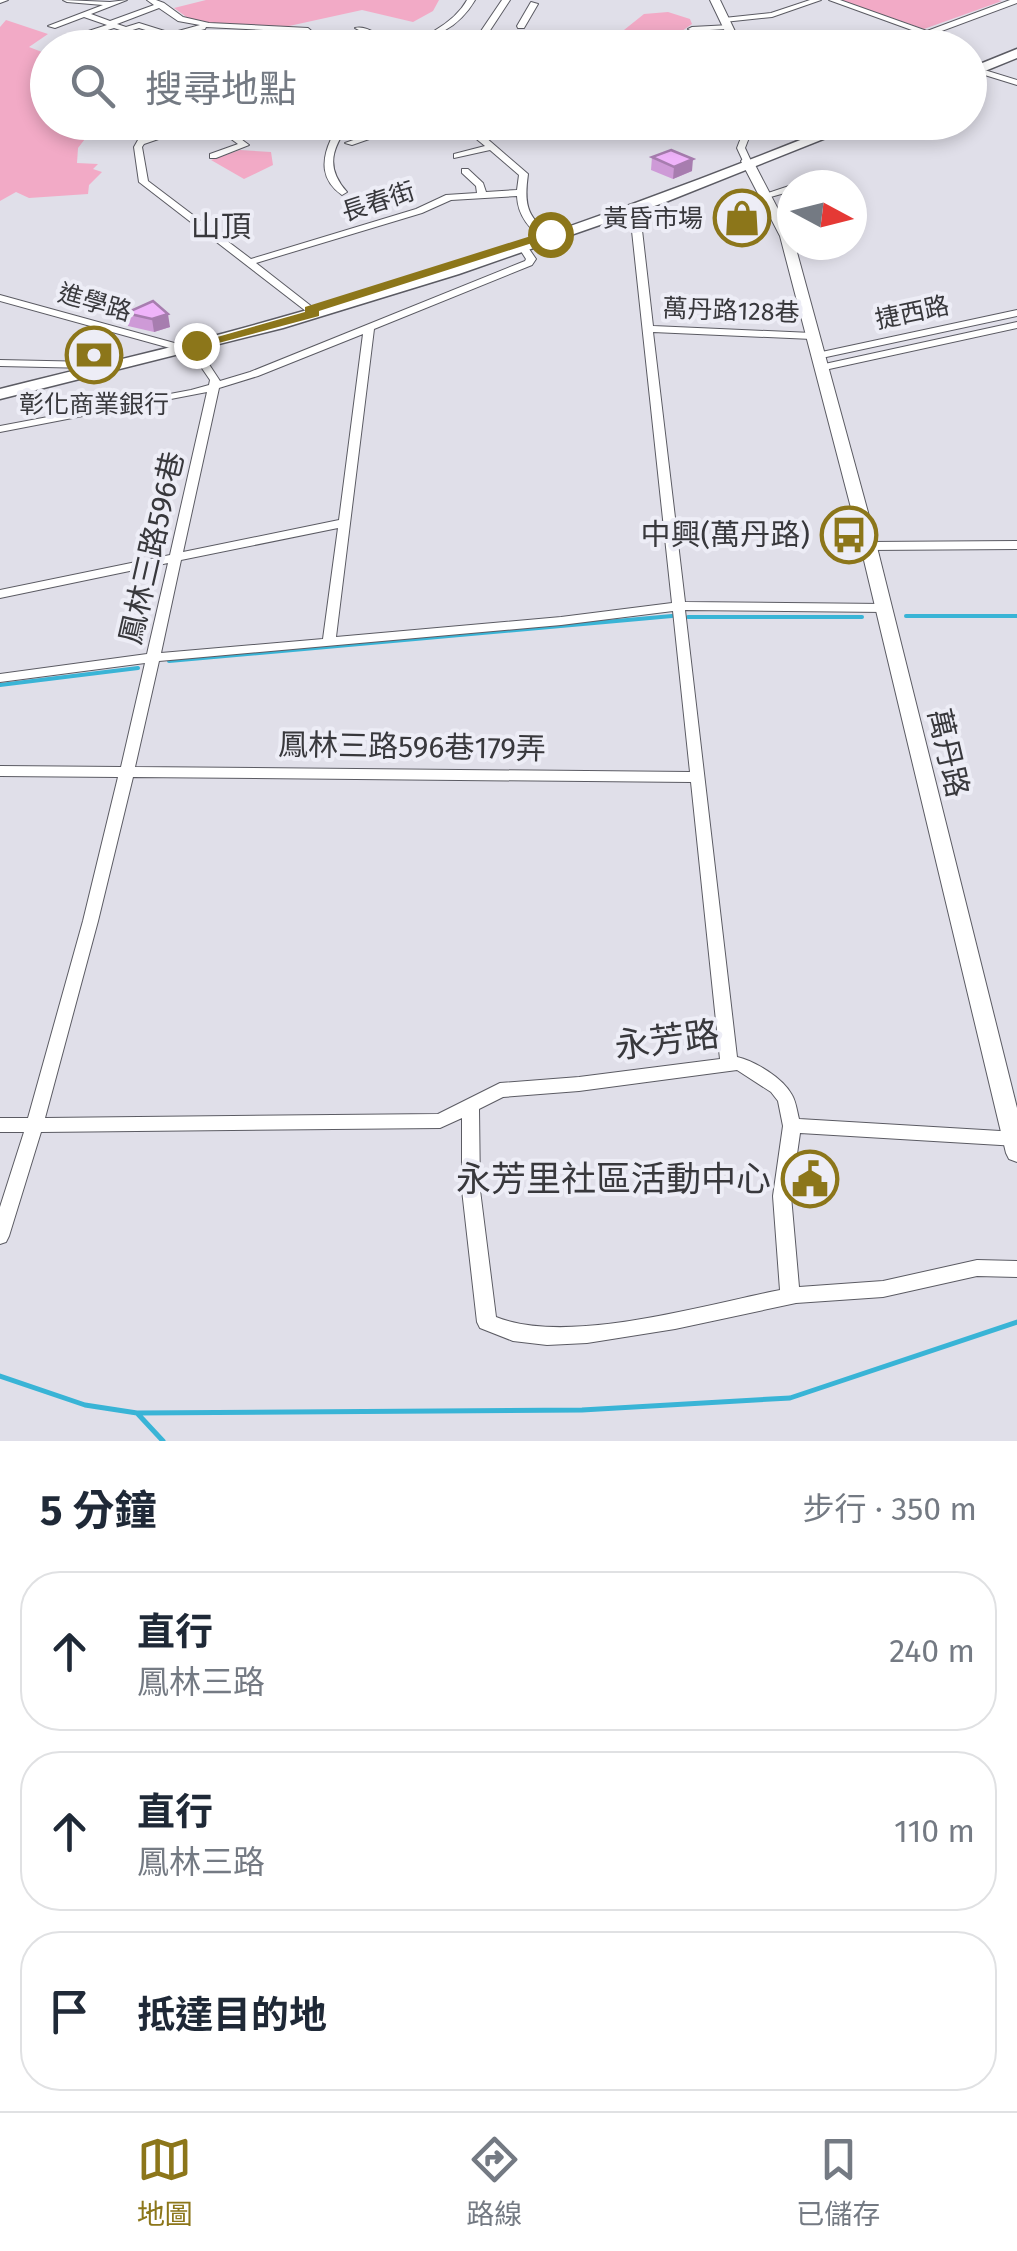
<!DOCTYPE html>
<html lang="zh-TW">
<meta charset="utf-8">
<style>
:root{--surface:#fff;--page:#f2f2f3;--text:#1f2937;--muted:#747a83;--line:#e0e1e3;--accent:#8c761a}
body{margin:0;font-family:"Fira Sans","Noto Sans TC",sans-serif;background:var(--page);color:var(--text)}
.compass{position:absolute;left:777px;top:170px;width:90px;height:90px;border-radius:50%;background:var(--surface);box-shadow:0 5px 15px #0003;rotate:97deg}
.stop{position:absolute;width:30px;height:30px;margin:-22px;border:8px solid #8c761a;border-radius:50%;background:#fff}
.stop.end{background:#8c761a;border-color:#fff;box-shadow:0 2px 10px #0008}
.list{margin:0;padding:0;list-style:none}
h2{display:flex;justify-content:space-between;align-items:center;height:130px;margin:0;padding:0 40px;font-size:42px}
h2 small{font-size:32px;font-weight:400;color:var(--muted)}
.list li{display:grid;grid-template-columns:65px 1fr auto;gap:30px;align-items:center;box-sizing:border-box;height:160px;margin:0 20px 20px;padding:0 20px;border:2px solid var(--line);border-radius:40px}
.list b{display:block;font-size:38px;white-space:nowrap}
.list p{margin:0;font-size:32px;white-space:nowrap;color:var(--muted)}
.list em{font-size:32px;font-style:normal;color:var(--muted)}
.icon{flex:none;width:55px;height:55px;fill:none;stroke:currentColor;stroke-width:2;stroke-linecap:round;stroke-linejoin:round}
.map{position:relative;flex:none;width:1017px;height:1441px;overflow:hidden}
.search{position:absolute;background:var(--surface);box-shadow:0 5px 15px #0003;left:30px;right:30px;top:30px;height:110px;display:flex;align-items:center;gap:25px;box-sizing:border-box;padding:0 35px;border-radius:55px;color:var(--muted);font-size:38px}
.sheet{height:670px;background:var(--surface)}
nav{display:flex;justify-content:space-around;align-items:center;box-sizing:border-box;height:140px;border-top:2px solid var(--line);background:var(--surface);font-size:28px;color:var(--muted)}
nav a{display:grid;justify-items:center;gap:5px}
nav .on{color:var(--accent)}
.map>svg:first-child{display:block}
.green{fill:#f2aac6}
.lines{fill:none;stroke-linecap:round;stroke-linejoin:round}
.stream-far1{stroke:#39b4d6;stroke-width:4}
.stream{stroke:#39b4d6;stroke-width:5}
.minor-casing{stroke:#5b5b63;stroke-width:2}
.tertiary-casing{stroke:#5b5b63;stroke-width:2}
.primary-casing{stroke:#5b5b63;stroke-width:3}
.minor{fill:#fff;fill-rule:evenodd}
.tertiary{fill:#fff;fill-rule:evenodd}
.primary{fill:#fff;fill-rule:evenodd}
.wall{fill:#ce9ad7}
.shaded-wall{fill:#a77daf}
.building{fill:#efb3fa;stroke:#a77daf;stroke-width:2.5}
.route{fill:#8c761a}
.labels{text-anchor:middle;stroke-width:8;stroke-linejoin:round;paint-order:stroke}
.far-street-label{font-size:25px;fill:#38383c;stroke:#ededf6}
.far-poi-label{font-size:25px;fill:#38383c;stroke:#ededf6;text-anchor:end}
.far-quarter-label{font-size:30px;fill:#38383c;stroke:#ededf6}
.poi-label{font-size:30px;fill:#38383c;stroke:#ededf6;text-anchor:end}
.street-label{font-size:30px;fill:#38383c;stroke:#ededf6}
.near-street-label{font-size:35px;fill:#38383c;stroke:#ededf6}
.near-poi-label{font-size:35px;fill:#38383c;stroke:#ededf6;text-anchor:end}
</style>
<div class="map">
<svg width="1017" height="1441" viewBox="0 0 1017 1441">
<rect width="100%" height="100%" fill="#e0dfe9"/>
<path class="green" d="M206,0H439L433,11L413,22L362,10L289,26L211,25L192,21L174,8Z
M840,0H998L1002,1L924,29Z
M668,12L690,19L692,24L675,36L667,47H579L609,42L644,14Z
M6,20L48,34L29,47L47,54L48,122L111,123L102,134L88,135L78,148L77,163L98,164L93,169L102,172L89,185L88,194L29,198L16,192L0,201V27Z
M240,150L271,152L273,165L244,179L211,160Z"/>
<g class="lines">
<path class="stream-far1" d="M906,616H1017
M688,617H862
M169,661L672,616
M0,685L138,668"/>
<path class="stream" d="M0,1376L85,1405L137,1413L163,1441
M137,1413L582,1410L790,1398L1017,1322"/>
<g class="minor-casing">
<path id="minor" d="M0,0H8L0,3Z
M63,0L110,2L127,0L91,14L110,21L154,5L147,0H156L164,3L183,17L209,23L308,28L316,35L320,48H312L308,36L303,32L206,27L205,29L131,48H116L162,35L139,28L126,32L114,28L76,40H73V36L107,25L84,17L55,28L48,26L103,5L67,2ZM159,8L178,21L200,25L171,33L139,23L126,27L117,24Z
M467,0H475C458,29 434,38 402,45L405,48L390,46L355,28C368,25 378,37 392,40C418,46 455,22 467,0Z
M502,0H510L487,35L477,39L497,48H485L471,42L458,48H446L481,31Z
M810,0H821L772,17L724,22L720,20L724,18L771,13Z
M829,0H840L927,31L1010,0H1017V3L896,48H883L920,33Z
M531,2L538,4L524,28H518L517,26Z
M730,25V29H727L692,31L688,29L692,27Z
M688,40H735L739,42L735,44H685L684,42Z
M95,45L101,48H91Z
M978,68L1017,80V85L975,72L974,70Z
M194,122H208L144,144L142,147L148,181L251,259L416,209L446,195L477,193L476,186L462,173V169H468L483,183L486,192L517,190L519,175L490,150L454,158V154L485,146L474,137L419,122H436L477,132L524,122H543L484,136L528,174C523,210 529,216 554,240L546,242C530,229 518,217 517,196L451,200L422,213L256,263L320,313L315,316L311,315L139,182L134,147L138,140Z
M208,122H218L249,145L216,158H210V154L238,144Z
M295,122H303V123L299,126Z
M341,122H350C333,148 324,166 347,192L342,195C321,180 321,161 331,139L305,126L312,124L334,134Z
M404,122H418L352,145L345,143Z
M577,122H595L574,127L573,125Z
M747,122H755L745,148L751,161L747,164L743,161L737,148Z
M792,185V191L767,198L762,195Z
M617,213H623L642,230L653,326L812,333L817,336L812,339L653,332L685,602L884,604L890,608L884,612L685,610L737,1057C755,1061 783,1078 792,1095C796,1102 797,1111 799,1119L1017,1132V1146L800,1133L791,1196L799,1287L883,1281L977,1260L1017,1261V1277L977,1276L883,1297L796,1303L675,1329L587,1343L547,1345L513,1341L480,1328L477,1322L462,1190V1118L440,1128L41,1132L9,1236L6,1242L0,1244V1207L24,1132H0V1118H28L83,921L118,777L0,776V766L121,767L145,663L0,682V674L147,654L168,563L0,598V590L170,555L207,392L0,432V426L191,390L209,385L210,380L184,342L189,339L193,340L220,381L250,372L525,261L526,259L519,248L527,246L536,259L532,265L374,329L336,637L561,617L672,603L632,231L617,217ZM363,334L339,520L183,552L219,388L258,376ZM338,528L323,639L161,653L181,560ZM673,611L690,772L135,767L159,661L561,625ZM133,777L691,782L720,1059L579,1077L500,1083L438,1114L45,1118L98,921ZM737,1070L771,1092L778,1101L783,1126L773,1196L780,1290C704,1305 568,1346 496,1317L480,1190L479,1109L503,1097L579,1091Z
M0,295L178,344L182,350L177,353L170,348L0,301Z
M1017,310V316L817,359L812,356L817,353Z
M1017,322V328L820,371L815,368L820,365Z
M0,360L93,362L97,363L101,369L96,372L90,368L0,366Z
M1017,541V549L869,550L863,546L869,542Z"/>
</g>
<g class="tertiary-casing">
<path id="tertiary" d="M710,0H720L743,48H733Z
M743,159L753,161L792,236V245H795L872,527L1017,1108V1162L1009,1159L1006,1153L856,527L780,236L741,161Z"/>
</g>
<g class="primary-casing">
<path id="primary" d="M1017,49V58L970,77V68Z
M845,122H866L663,203L459,274L283,328L0,399V389C91,366 182,346 272,320C467,266 658,198 845,122Z"/>
</g>
<use href="#minor" class="minor"/>
<use href="#tertiary" class="tertiary"/>
<use href="#primary" class="primary"/>
</g>
<path class="wall" d="M652,157L692,171L673,179L651,170Z
M153,301L170,327L154,332L128,326L126,313Z
M801,1154L822,1183L820,1193L799,1191Z"/>
<path class="shaded-wall" d="M693,159L692,171L673,179L674,167Z
M168,314L170,327L154,332L152,319Z"/>
<path class="building" d="M671,150L693,159L674,167L652,157Z
M153,301L168,314L152,319L126,313Z
M801,1154L822,1155V1183L801,1181Z"/>
<path class="route" d="M550,230L554,236L319,311V316L196,349L189,345L305,312V307Z"/>
<defs>
<g id="shop-ring" transform="scale(2.875)"><circle r="9.5" fill="#ededf6" stroke="#8c761a" stroke-width="1.5"/><path d="M-5-2.5h2.3a2.7 3.5 0 0 1 5.4 0H5L5.5 6h-11ZM-1.5-2.5h3a1.5 2.3 0 0 0-3 0Z" fill="#8c761a"/></g>
<g id="bank-ring" transform="scale(2.875)"><circle r="9.5" fill="#ededf6" stroke="#8c761a" stroke-width="1.5"/><path d="M-6-4H6V4H-6ZM0-2.3a2.3 2.3 0 1 0 0 4.6a2.3 2.3 0 1 0 0-4.6Z" fill="#8c761a"/></g>
<g id="bus-ring" transform="scale(2.875)"><circle r="9.5" fill="#ededf6" stroke="#8c761a" stroke-width="1.5"/><path d="M-5-6H5V4H4V6H2V4H-2V6H-4V4H-5ZM-3.5-4V0h7V-4ZM-3.5 1.2v1.5H-2V1.2ZM2 1.2v1.5H3.5V1.2Z" fill="#8c761a"/></g>
<g id="civic-ring" transform="scale(2.875)"><circle r="9.5" fill="#ededf6" stroke="#8c761a" stroke-width="1.5"/><path d="M-.6-6.5H3V-4.5H.6V-3L4-1V1h2V6H-6V1h2V-1L-.6-3ZM-1.2 2.5V6h2.4V2.5Z" fill="#8c761a"/></g>
</defs>
<g fill-rule="evenodd">
<use href="#shop-ring" x="742" y="218"/>
<use href="#bank-ring" x="94" y="355"/>
<use href="#bus-ring" x="849" y="535"/>
<use href="#civic-ring" x="810" y="1179"/>
</g>
<g class="labels">
<g class="far-street-label">
<text transform="translate(378 201) rotate(-18)" y="9">長春街</text>
<text transform="translate(95 302) rotate(16)" y="9">進學路</text>
<text transform="translate(731 310) rotate(2)" y="9">萬丹路128巷</text>
<text transform="translate(912 312) rotate(-12)" y="9">捷西路</text>
</g>
<g class="far-poi-label">
<text x="703" y="227">黃昏市場</text>
<text x="94" y="413" text-anchor="middle">彰化商業銀行</text>
</g>
<g class="far-quarter-label">
<text x="221" y="237">山頂</text>
</g>
<g class="poi-label">
<text x="810" y="545">中興(萬丹路)</text>
</g>
<g class="street-label">
<text transform="translate(152 548) rotate(-77)" y="10">鳳林三路596巷</text>
<text transform="translate(412 747) rotate(1)" y="10">鳳林三路596巷179弄</text>
<text transform="translate(948 753) rotate(77)" y="10">萬丹路</text>
</g>
<g class="near-street-label">
<text transform="translate(667 1040) rotate(-7)" y="12">永芳路</text>
</g>
<g class="near-poi-label">
<text x="771" y="1191">永芳里社區活動中心</text>
</g>
</g>
</svg>
<svg class="compass" viewBox="-18 -18 36 36"><path d="M0-13l5 13h-10z" fill="#e53935"/><path d="M0 13l5-13h-10z" fill="#747a83"/></svg>
<div class="stop" style="left:550px;top:234px"></div>
<div class="stop end" style="left:196px;top:345px"></div>
<div class="search"><svg class="icon" aria-label="search" viewBox="0 0 24 24"><circle cx="10" cy="10" r="6"/><path d="M15 15l6 6"/></svg>搜尋地點</div>
</div>
<section class="sheet">
<h2>5 分鐘<small>步行 · 350 m</small></h2>
<ul class="list">
<li><svg class="icon" aria-label="ahead" viewBox="0 0 24 24"><path d="M12 20V5M6 11l6-6 6 6"/></svg><div><b>直行</b><p>鳳林三路</p></div><em>240 m</em></li>
<li><svg class="icon" aria-label="ahead" viewBox="0 0 24 24"><path d="M12 20V5M6 11l6-6 6 6"/></svg><div><b>直行</b><p>鳳林三路</p></div><em>110 m</em></li>
<li><svg class="icon" aria-label="arrive" viewBox="0 0 24 24"><path d="M6 21V4h12l-3 4 3 4H6"/></svg><div><b>抵達目的地</b></div></li>
</ul>
</section>
<nav>
<a class="on"><svg class="icon" aria-label="map" viewBox="0 0 24 24"><path d="M3 6l6-2 6 2 6-2v14l-6 2-6-2-6 2zM9 4v14M15 6v14"/></svg>地圖</a>
<a><svg class="icon" aria-label="directions" viewBox="0 0 24 24"><path d="M12 3l9 9-9 9-9-9zM9 14v-3h6M13 9l2 2-2 2"/></svg>路線</a>
<a><svg class="icon" aria-label="saved" viewBox="0 0 24 24"><path d="M7 4h10v16l-5-4-5 4z"/></svg>已儲存</a>
</nav>
